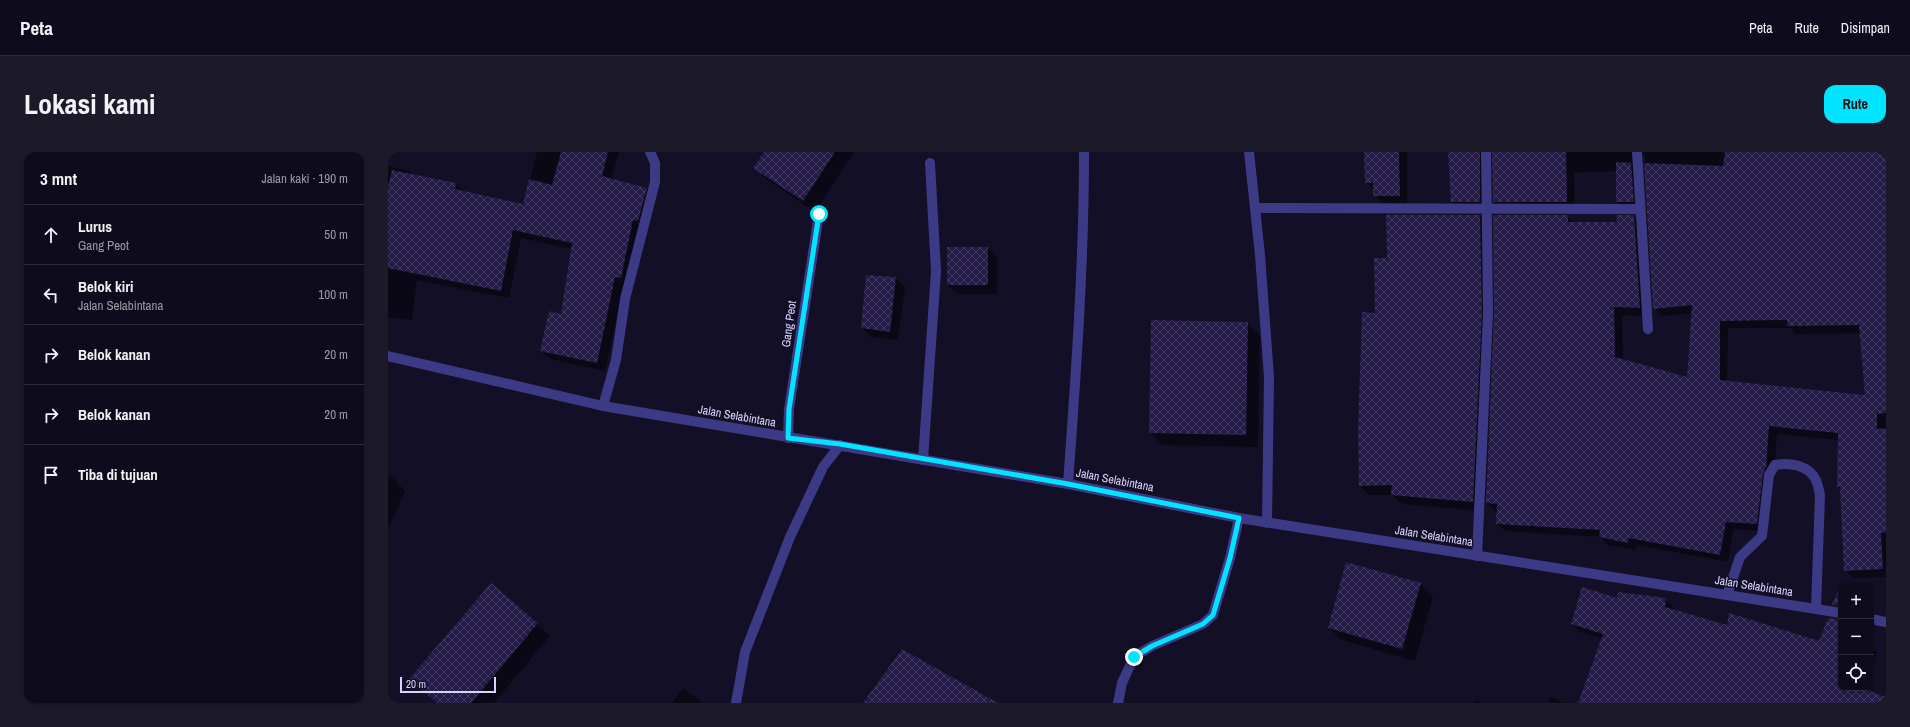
<!DOCTYPE html>
<html lang="id">
<meta charset="utf-8">
<style>
:root{--surface:#0e0b1c;--page:#1c1929;--text:#f1f3f6;--muted:#9b9ba3;--line:#2e2b3b;--accent:#00e5ff}
body{margin:0;font-family:"Archivo Narrow",sans-serif;background:var(--page);color:var(--text)}
.controls{position:absolute;right:12px;bottom:12px;display:grid;overflow:hidden;border-radius:8px;box-shadow:0 1px 3px #0004}
.controls button{width:36px;height:36px;display:grid;place-items:center;padding:0;border:0;border-bottom:1px solid var(--line);background:var(--surface);color:var(--text);font:20px sans-serif}
.scale{position:absolute;left:12px;bottom:10px;width:96px;box-sizing:border-box;padding-left:4px;border:2px solid #d9d4ff;border-top:0;font-size:11px;line-height:14px;white-space:nowrap;color:#d9d4ff;-webkit-text-stroke:3px #130f26;paint-order:stroke}
.stop{position:absolute;width:12px;height:12px;margin:-9px;border:3px solid #00e5ff;border-radius:50%;background:#fff}
.stop.end{background:#00e5ff;border-color:#fff;box-shadow:0 1px 4px #0008}
.list{margin:0;padding:0;list-style:none}
h2{display:flex;justify-content:space-between;align-items:center;height:52px;margin:0;padding:0 16px;font-size:17px}
h2 small{font-size:13px;font-weight:400;color:var(--muted)}
.list li{display:grid;grid-template-columns:26px 1fr auto;gap:12px;align-items:center;box-sizing:border-box;height:60px;padding:0 16px;border-top:1px solid var(--line)}
.list b{display:block;font-size:15px;white-space:nowrap}
.list p{margin:0;font-size:13px;white-space:nowrap;color:var(--muted)}
.list em{font-size:13px;font-style:normal;color:var(--muted)}
.icon{flex:none;width:22px;height:22px;fill:none;stroke:currentColor;stroke-width:2;stroke-linecap:round;stroke-linejoin:round}
.map{position:relative;flex:none;width:1498px;height:551px;overflow:hidden;border-radius:12px}
header{display:flex;align-items:center;gap:24px;box-sizing:border-box;height:56px;padding:0 20px;background:var(--surface);border-bottom:1px solid var(--line)}
header strong{font-size:19px}
nav{display:flex;gap:22px;margin-inline-start:auto;font-size:14px}
.intro{display:flex;align-items:center;justify-content:space-between;box-sizing:border-box;height:96px;padding:0 24px}
h1{margin:0;font-size:28px}
.button{padding:10px 18px;border-radius:12px;background:var(--accent);color:#111;font-size:14px;font-weight:700}
main{display:flex;gap:24px;padding:0 24px}
aside{flex:1;background:var(--surface);border-radius:12px;box-shadow:0 1px 3px #0004}
.map>svg:first-child{display:block}
.shadow{fill:#0007;fill-rule:evenodd}
.building{fill:url(#building-cross-hatch);fill-rule:evenodd}
.lines{fill:none;stroke-linecap:round;stroke-linejoin:round}
.minor{stroke:#3d3a85;stroke-width:10}
.route{stroke:#00e5ff;stroke-width:5}
.labels{text-anchor:middle;stroke-width:3;stroke-linejoin:round;paint-order:stroke}
.street-label{font-size:12px;fill:#d9d4ff;stroke:#130f26}
</style>
<header>
<strong>Peta</strong>
<nav><a>Peta</a><a>Rute</a><a>Disimpan</a></nav>
</header>
<div class="intro"><h1>Lokasi kami</h1><a class="button">Rute</a></div>
<main>
<aside>
<h2>3 mnt<small>Jalan kaki · 190 m</small></h2>
<ul class="list">
<li><svg class="icon" aria-label="ahead" viewBox="0 0 24 24"><path d="M12 20V5M6 11l6-6 6 6"/></svg><div><b>Lurus</b><p>Gang Peot</p></div><em>50 m</em></li>
<li><svg class="icon" aria-label="left" viewBox="0 0 24 24"><path d="M17 20v-9H6M10 6l-5 5 5 5"/></svg><div><b>Belok kiri</b><p>Jalan Selabintana</p></div><em>100 m</em></li>
<li><svg class="icon" aria-label="right" viewBox="0 0 24 24"><path d="M7 20v-9h11M14 6l5 5-5 5"/></svg><div><b>Belok kanan</b></div><em>20 m</em></li>
<li><svg class="icon" aria-label="right" viewBox="0 0 24 24"><path d="M7 20v-9h11M14 6l5 5-5 5"/></svg><div><b>Belok kanan</b></div><em>20 m</em></li>
<li><svg class="icon" aria-label="arrive" viewBox="0 0 24 24"><path d="M6 21V4h12l-3 4 3 4H6"/></svg><div><b>Tiba di tujuan</b></div></li>
</ul>
</aside>
<div class="map">
<svg width="1498" height="551" viewBox="0 0 1498 551">
<defs>
<pattern id="building-cross-hatch" width="8" height="8" patternUnits="userSpaceOnUse"><rect width="8" height="8" fill="#241b47"/><path d="M0 0l8 8M0 8l8-8" fill="none" stroke="#433b63"/></pattern>
</defs>
<rect width="100%" height="100%" fill="#130f26"/>
<path class="shadow" d="M149,0H231L223,28L258,37L267,45L241,134L236,133L217,219L162,207L153,199L174,163L184,97L133,86L121,146L29,128L24,168L0,165V14L21,19L25,23L68,32L75,39L136,54Z
M377,0H466L427,60L378,27L367,16Z
M968,0H1019V51H994L986,43V38L978,30L977,0Z
M1061,0H1498V425L1465,426L1457,418L1453,338L1450,335L1451,288L1389,282L1386,323L1377,379L1345,377L1340,410L1249,393L1248,398L1220,393L1213,385L1117,379L1109,372L1110,359H1107L1099,351L1179,64L1186,71H1230L1246,64L1254,72L1260,164L1234,163L1235,208L1300,226L1305,161L1274,164L1266,156L1257,2H1253V58H1237L1229,50V19L1186,21L1187,58H1114L1106,50V1L1102,2L1100,58H1072L1064,50ZM1340,176H1403L1408,182L1473,181L1479,244L1339,230Z
M1092,64L1101,74L1094,359L1014,352L1004,343H981L972,334L988,162L1000,107Z
M600,96L609,105V142H569L560,133Z
M508,126L517,135L510,188L483,185L474,176Z
M860,171L872,184L870,295L774,293L762,280Z
M0,324L5,326L17,339L0,377Z
M1032,431L1045,444L1027,509L954,488L941,476Z
M1230,447H1277L1285,455V459L1339,474L1432,490L1453,482V536H1475V538L1498,545V551H1191L1214,486L1192,480L1184,472Z
M149,472L162,484L106,551H48L23,527Z
M1483,494L1489,500L1483,515Z
M295,536L315,551H284Z
M1163,544L1175,551H1160Z
M1088,548L1093,551H1086Z"/>
<path class="building" d="M173,0H220L214,24L259,36L250,69L245,68L233,126L227,125L209,211L152,199L161,159L173,162L184,91L125,78L113,139L0,116V35L4,18L68,31L67,37L135,52L141,27L164,33Z
M376,0H447L415,49L365,16Z
M976,0H1011L1012,44H985V31H977Z
M1060,0H1092V50H1063Z
M1104,0H1178L1179,50H1105Z
M1337,0H1498V261L1489,262V277L1498,276V381H1493L1495,417L1456,419L1452,335H1449L1450,281L1381,274L1378,315L1375,322L1369,372L1338,370L1332,403L1241,386L1240,391L1211,385L1212,378L1108,372L1109,352L1098,351L1106,161L1105,63H1180V70H1229L1228,63H1246L1252,156L1226,155L1227,205L1299,225L1304,153L1265,157L1256,11L1335,14ZM1399,168V174L1471,173L1477,243L1332,228V169Z
M1228,10L1243,11L1246,50H1228Z
M998,63H1092L1094,161L1085,350L1003,343L1004,333L971,334L970,278L974,160L987,161L986,106H999Z
M559,95H600V133H559Z
M478,123L508,125L502,180L473,176Z
M763,168L860,170L858,283L761,281Z
M958,410L1033,431L1014,497L940,476Z
M103,431L150,471L83,551H49L21,527Z
M1194,435L1229,446L1230,440L1278,446L1277,455L1339,473L1341,461L1431,489L1440,466L1453,467V536H1473L1498,545V551H1190L1215,482L1183,472Z
M1450,438H1453V454L1444,453Z
M514,497L610,551H475Z"/>
<g class="lines">
<path class="minor" d="M861,0L872,103L881,225L879,371
M1249,0L1260,177
M868,56L1252,57
M0,204L215,254L680,332L851,366L1453,461
M215,254L228,208L237,147L267,30V11L262,0
M400,286L401,257L431,62
M535,308L548,119L542,11
M680,332C688,222 696,111 696,0
M1089,404L1100,161L1098,0
M1339,443L1352,405L1374,384L1381,323L1387,313C1401,310 1421,313 1428,328C1430,333 1431,339 1432,343L1428,457
M1483,467L1498,470
M348,551L357,500L402,385L435,315L452,293
M730,551L734,531L746,505L764,494L815,472L825,463L842,406L851,366"/>
</g>
<g class="lines">
<path class="route" d="M431,62L401,257L400,286L452,292L680,332L851,366L842,406L825,463L815,472L764,494L746,505"/>
</g>
<g class="labels">
<g class="street-label">
<text transform="translate(401 172) rotate(-82)" y="4">Gang Peot</text>
<text transform="translate(349 264) rotate(10)" y="4">Jalan Selabintana</text>
<text transform="translate(727 328) rotate(11)" y="4">Jalan Selabintana</text>
<text transform="translate(1046 384) rotate(9)" y="4">Jalan Selabintana</text>
<text transform="translate(1366 434) rotate(9)" y="4">Jalan Selabintana</text>
</g>
</g>
</svg>
<div class="controls">
<button>+</button>
<button>−</button>
<button><svg class="icon" aria-label="locate" viewBox="0 0 24 24"><circle cx="12" cy="12" r="6"/><path d="M12 2v4M12 18v4M2 12h4M18 12h4"/></svg></button>
</div>
<div class="scale">20 m</div>
<div class="stop" style="left:431px;top:62px"></div>
<div class="stop end" style="left:746px;top:505px"></div>
</div>
</main>
